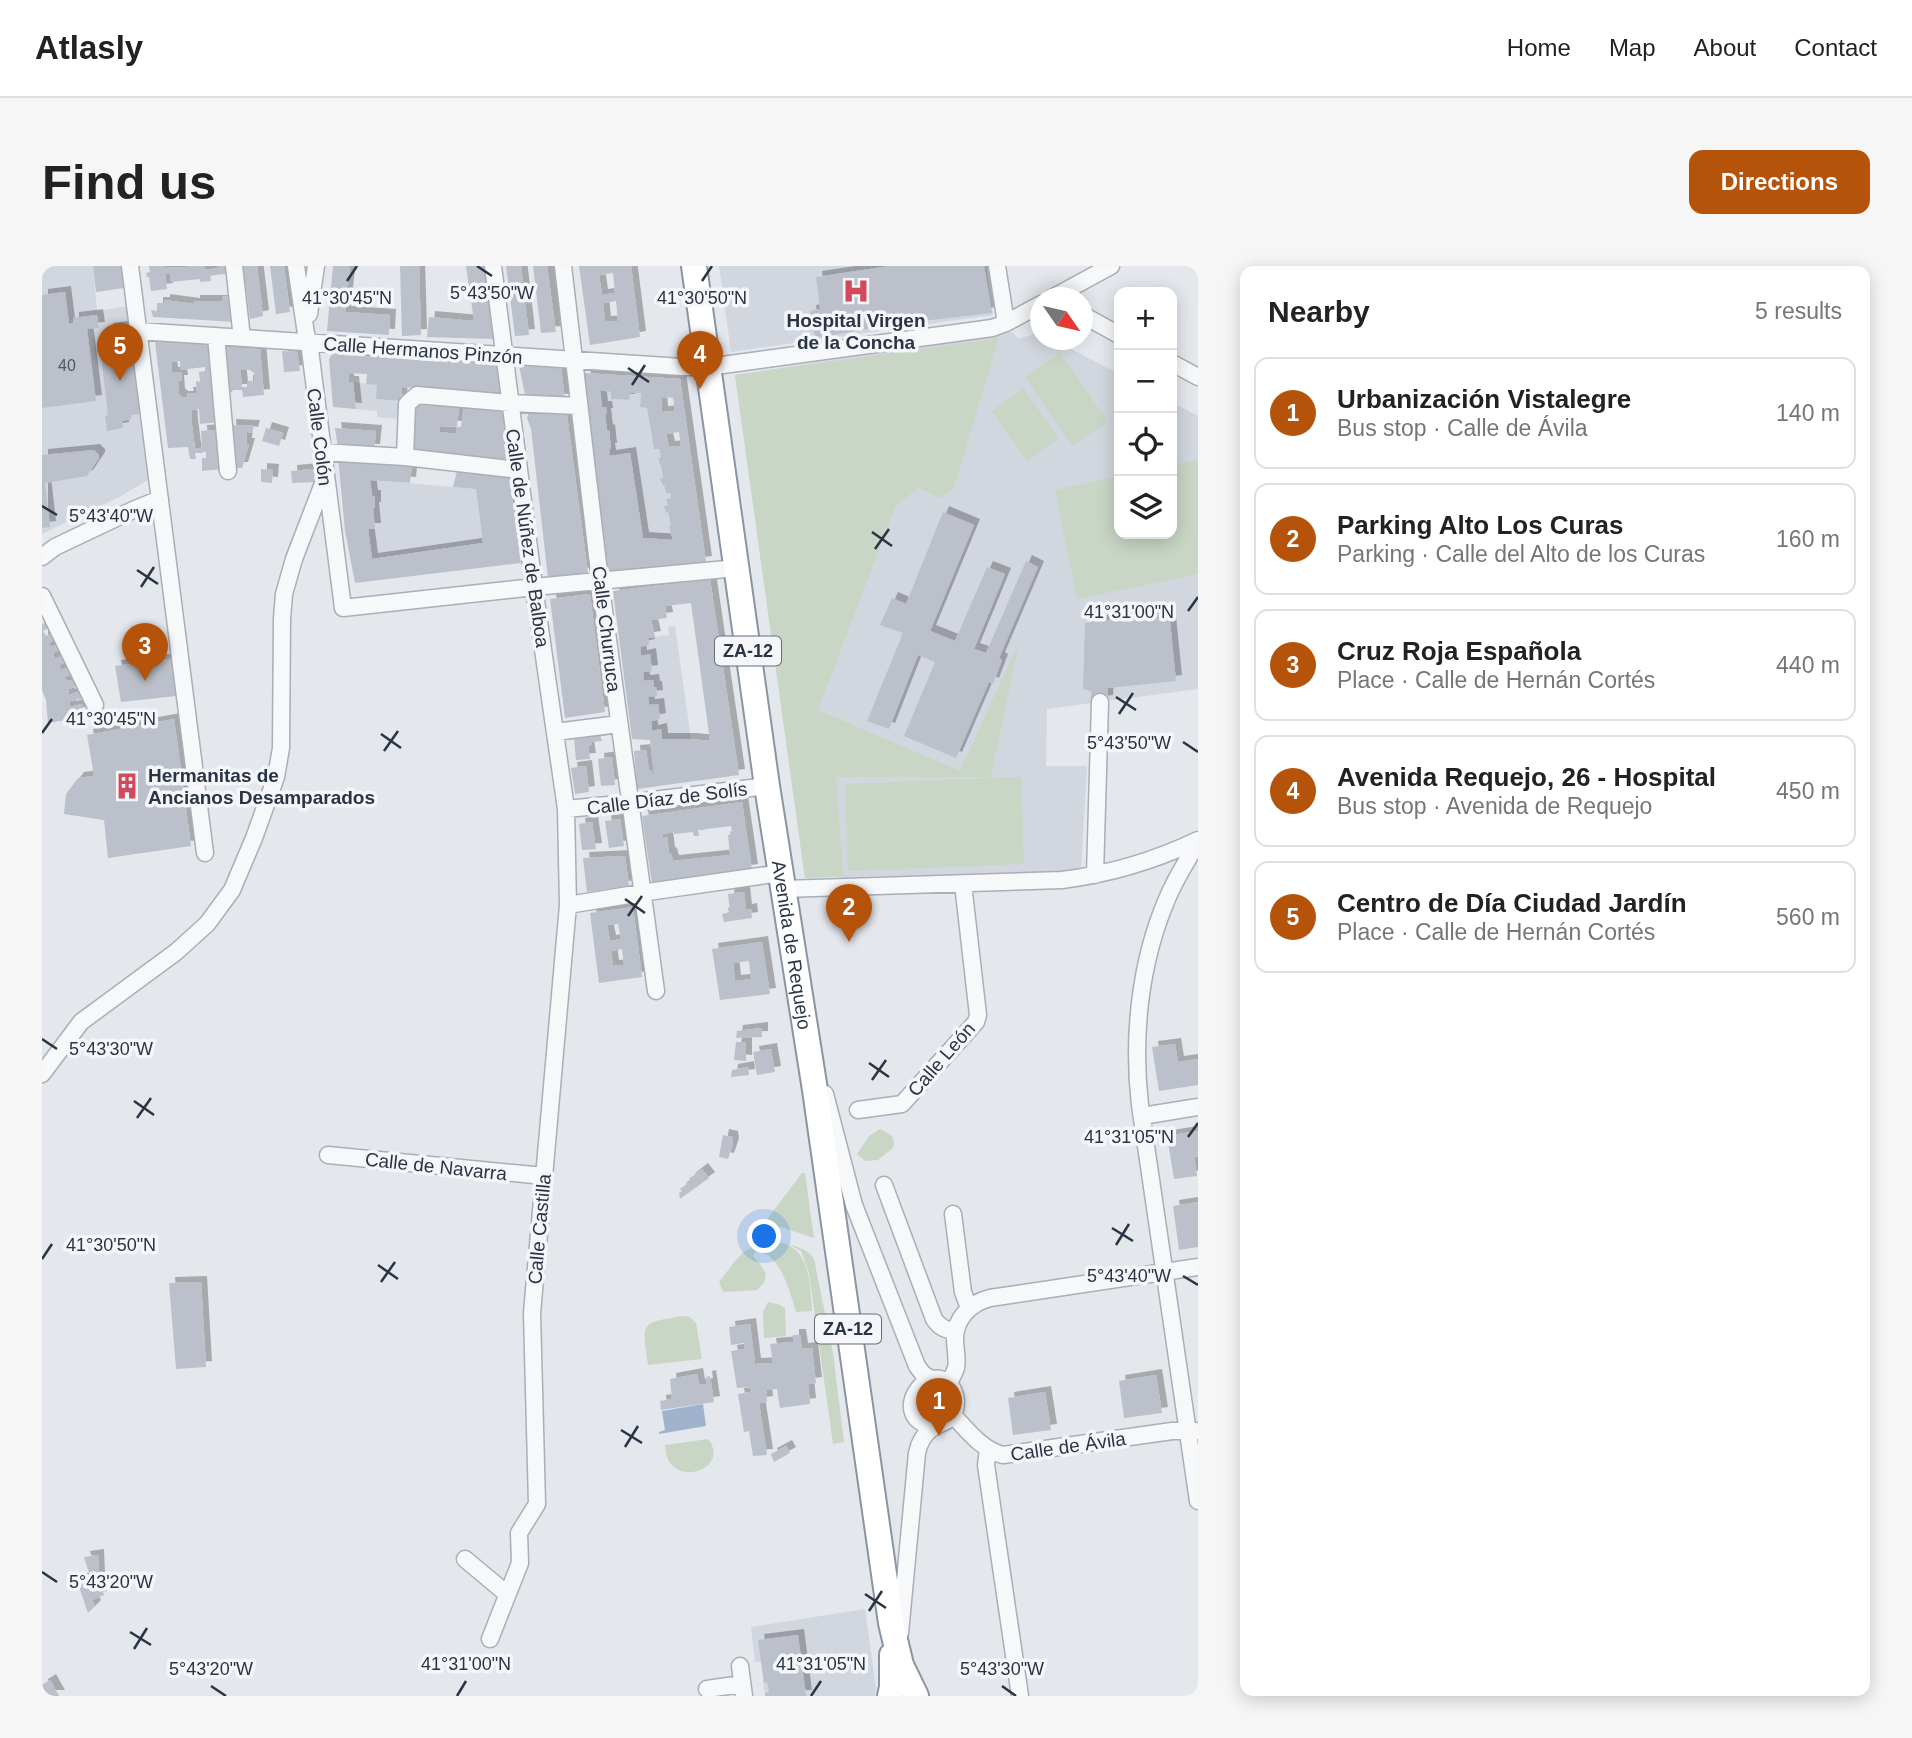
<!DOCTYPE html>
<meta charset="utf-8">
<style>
:root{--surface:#fff;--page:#f6f6f6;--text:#222;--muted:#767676;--line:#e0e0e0;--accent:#b45309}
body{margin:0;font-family:Helvetica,sans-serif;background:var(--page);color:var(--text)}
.controls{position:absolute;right:21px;top:21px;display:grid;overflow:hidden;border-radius:14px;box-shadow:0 4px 18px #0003}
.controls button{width:63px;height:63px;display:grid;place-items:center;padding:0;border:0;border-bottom:2px solid var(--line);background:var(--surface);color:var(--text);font:35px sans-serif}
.compass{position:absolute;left:988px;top:21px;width:63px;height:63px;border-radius:50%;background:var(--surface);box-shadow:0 4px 18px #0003;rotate:124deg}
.you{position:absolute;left:723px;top:971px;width:24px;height:24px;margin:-18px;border:5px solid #fff;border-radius:50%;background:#1a73e8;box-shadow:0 0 0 10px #1a73e833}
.badge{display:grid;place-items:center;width:46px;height:46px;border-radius:50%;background:var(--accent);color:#fff;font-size:23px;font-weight:700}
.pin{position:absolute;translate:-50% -58px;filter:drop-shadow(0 2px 4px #0008)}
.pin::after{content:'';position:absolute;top:37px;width:24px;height:21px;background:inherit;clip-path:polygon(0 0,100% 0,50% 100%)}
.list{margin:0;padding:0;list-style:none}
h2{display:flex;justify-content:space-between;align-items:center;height:91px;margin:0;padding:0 28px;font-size:30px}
h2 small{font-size:23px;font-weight:400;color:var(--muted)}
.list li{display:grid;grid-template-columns:46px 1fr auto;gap:21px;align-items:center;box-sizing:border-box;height:112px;margin:0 14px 14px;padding:0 14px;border:2px solid var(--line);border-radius:14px}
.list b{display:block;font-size:26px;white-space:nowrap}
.list p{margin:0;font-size:23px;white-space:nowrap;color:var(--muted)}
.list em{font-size:23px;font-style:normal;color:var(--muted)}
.icon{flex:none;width:38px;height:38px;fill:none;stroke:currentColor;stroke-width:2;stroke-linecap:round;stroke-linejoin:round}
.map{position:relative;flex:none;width:1156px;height:1430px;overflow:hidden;border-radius:14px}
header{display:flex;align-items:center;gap:42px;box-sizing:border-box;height:98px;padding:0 35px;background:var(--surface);border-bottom:2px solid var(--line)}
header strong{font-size:33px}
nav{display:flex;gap:38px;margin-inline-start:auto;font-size:24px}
.intro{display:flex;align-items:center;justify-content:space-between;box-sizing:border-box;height:168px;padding:0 42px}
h1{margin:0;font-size:49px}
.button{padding:18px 32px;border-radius:14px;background:var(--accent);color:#fff;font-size:24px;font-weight:700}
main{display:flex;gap:42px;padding:0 42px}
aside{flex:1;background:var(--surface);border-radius:14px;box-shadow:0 4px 18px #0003}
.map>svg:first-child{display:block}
.built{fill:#d2d6de}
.green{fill:#c9d6c5}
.water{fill:#9fb4cc}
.building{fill:#bbc0ca;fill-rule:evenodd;filter:url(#shadow)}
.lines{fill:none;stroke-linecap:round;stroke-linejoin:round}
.minor-casing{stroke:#a9aeb7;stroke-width:19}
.highway-casing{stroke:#8b94a3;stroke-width:28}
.minor{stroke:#f7f8fa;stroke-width:16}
.highway{stroke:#fff;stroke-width:24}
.ticks{fill:none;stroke:#2b3445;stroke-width:2.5}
.labels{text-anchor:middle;stroke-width:7;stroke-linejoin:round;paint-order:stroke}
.number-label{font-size:16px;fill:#4f5766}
.shield{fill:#f4f6f9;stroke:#676e7b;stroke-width:2}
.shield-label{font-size:18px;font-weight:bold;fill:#2b3445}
.poi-label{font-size:19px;font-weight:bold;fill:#2b3445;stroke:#f4f6f9}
.street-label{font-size:19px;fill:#2b3445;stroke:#f4f6f9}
.ticks-label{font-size:18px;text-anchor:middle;fill:#2b3445;stroke:#f4f6f9;stroke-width:7;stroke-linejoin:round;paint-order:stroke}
</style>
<header>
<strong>Atlasly</strong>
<nav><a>Home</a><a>Map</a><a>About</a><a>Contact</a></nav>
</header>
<div class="intro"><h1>Find us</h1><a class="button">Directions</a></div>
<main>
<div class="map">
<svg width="1156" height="1430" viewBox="0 0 1156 1430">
<defs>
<filter id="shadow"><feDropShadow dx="6" dy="-6" stdDeviation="0" flood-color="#0004"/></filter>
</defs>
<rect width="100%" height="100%" fill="#e4e7ec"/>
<path class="built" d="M0,0H51L55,45L86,40L87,60L106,214L79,230L0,268Z
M677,0H944L951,49L689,86Z
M970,66L977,73L998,66L999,74H1012L1077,108V268H1130V136L1156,150V423L1005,443L1004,500H1045L1039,606L763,612L693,109Z
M311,116L335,119V133L359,135L356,153L335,151V145L314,143Z
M558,124L569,126V133L586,134L588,127H599L598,141L605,142L612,183H617L619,191L616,192L617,199L619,200L621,212L618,213L619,219H622L624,227H628L629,232L625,233L626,239L623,240L624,246H626L629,259L627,260L631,274L601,272L588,187L568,190L567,183L569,182L567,165H565L563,148L565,147L564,141H560Z
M328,214L434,223L441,277L330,293L326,263L333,262L331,242H333Z
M633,360L649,473H620L619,463L610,465L609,455L618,453L616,438L607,439L606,431L612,421L611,414L602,415L601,406L610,404L608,389L599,390L598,381L606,379V372L627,369L626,361Z
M823,1343L834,1422L833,1430H723L719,1396H713L709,1361Z"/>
<path class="green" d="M957,72L912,222L899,232L877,222L854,239L776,444L918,505L977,376L949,511H794L801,610L763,612L693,109Z
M1018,86L1066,156L1030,180L983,111Z
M981,122L1017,172L985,195L950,145Z
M1156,194V308L1035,333L1013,224L1077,210V268H1130V199Z
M979,511L982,598L806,605L803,518Z
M838,863C848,868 854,870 851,882L836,894L823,895L815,888L827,870Z
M760,907H763L772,972L739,961L720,963V960Z
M729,975C734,976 741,976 745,979C769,988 768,1023 770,1045L754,1046C749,1030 741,998 725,989C721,987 717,986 714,985L711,990L718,998L724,1008L722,1017L715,1024L681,1026L677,1016C693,996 701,979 729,975Z
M746,978C756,981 767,984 772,993L791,1087L802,1176L791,1178L767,1007L759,985Z
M726,1036L738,1039L743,1042L744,1070L722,1072L721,1046Z
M641,1050L648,1051L654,1057L660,1093L606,1099C600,1056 597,1057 641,1050Z
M666,1173C691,1204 624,1226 623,1179Z"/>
<path class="water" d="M661,1138L664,1160L617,1168V1166L623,1164L620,1145Z"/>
<path class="building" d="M51,0H79L82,22L54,26Z
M107,0H123V2L163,0V4L175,2V0H185L186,8L168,9L169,15L158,16V13L129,16L128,8H123L125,23L109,25L107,11H105L104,7L108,6Z
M201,0H215L221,50L208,53Z
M228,0H242L248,46L234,48Z
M291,0H308L303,46L348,49L347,69L285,65Z
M358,0H377L379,69L360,70Z
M424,0H444L453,71L451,73L385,71L387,51L432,55Z
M464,0H479L487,69L473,70Z
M491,0H505L514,66L499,67Z
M537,0H589L598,71L548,79ZM571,7L573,27L560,29L557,9ZM574,35L576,55L563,56L561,37Z
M848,0H942L950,47L880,55V58L843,64V60L773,72L768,45L778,43L774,11Z
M23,26L27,58L31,57V52L55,49L57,62L45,63L54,135L0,142V29Z
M180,30L189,31L193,56L111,51L109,44L115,45V37H122V34L152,38V35H180Z
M87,60L98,148L89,149V153L80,155L81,162L65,165L63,150L66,149L58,81L66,80L65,63Z
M113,76L170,79L177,156L158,158L157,143L149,144L150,159L153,183L160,182L159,165L174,164V171L178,170L180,203L160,205V192H164V186L153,187L154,193H148L146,181L126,182ZM138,95V104L163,101V105L157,106L158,116L154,115L155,127H145L146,131H140L137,128L136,115H140L139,106L130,107L129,96Z
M181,81L218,83L222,129L201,131L200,124H191L190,126L185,125ZM198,103L208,104L212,107V115H205V121H200Z
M240,85L255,86L258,105L242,106Z
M290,88L457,98L458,129L387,121L386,123L360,121L359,135L334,133L335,119L324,118L325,108L307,107L306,116H311L314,143L291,141L287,93Z
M477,100L519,102L523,134L484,133Z
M542,107L638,113L664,296L566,308ZM558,124L569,126V133L587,134L588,127H599L598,141L605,142L612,183H617L619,191L616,192L618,200L619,199L621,212L618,213L620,219H622L624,227H628L629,232L624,233L626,239L622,240L624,247L626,246L629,259L627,260L631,274L601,272L588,187L568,190L567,183H569L567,164L565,165L563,148H565L564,141H560ZM622,131L631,132L633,145L620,146L619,132ZM637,166L639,180L627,181L624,168Z
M379,137L417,139L415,161L398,160L397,166L414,168L415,161H419L422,140L464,142L470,196L369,187L373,141Z
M486,138L524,142L546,307L506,312L489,163L485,152L487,147Z
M188,159L212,160L210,167L205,166L204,178H207L200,202H191Z
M224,162L241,167L237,180L220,175Z
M293,162L334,165L332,184L296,182Z
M52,184L57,189V192L45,210L3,217L8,261L0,262V189Z
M296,191L370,198L368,217L328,214L330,230H333V242H331L333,263H326L330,293L441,277L434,223L411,221L416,201L467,206L479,297L313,317L303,265Z
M219,203L231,204L230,217L219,216Z
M271,203L273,216L250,217L249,205Z
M901,246L932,259L888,365L913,375L945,301L963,308L932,383L944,387L984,295L996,301L957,392L960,394L951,418L947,416L914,492L862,470L893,396L876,389L847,463L825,455L861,367L838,359L850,332L864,338Z
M668,313L697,509L595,523L592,485L604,484L607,505L609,504L610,508L612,507L608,474L590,473L571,325ZM649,337L668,475L649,473H620L619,463L610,465L609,455L618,453L616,438L607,439L606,431L615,430L614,421H612L611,414L602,415L601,406L610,405L608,388L599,390L598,381L607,379L606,372L613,371L609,354L625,352L623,340Z
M548,328L563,446L523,452L508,333Z
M1127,346L1134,415L1066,422L1065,435L1049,437V425L1041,423L1043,357Z
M9,354L11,360L1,365L4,370L14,365L17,371L7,377L9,381L19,376L22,382L11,387L13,393L25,388L28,394L17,399L19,404L30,400L34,407L22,411L25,415L36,413L37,420L26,423L27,429L38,425L39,433L28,435V441L40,438L41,446L30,448V453L6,457L4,434L0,424V358Z
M128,393L134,430L79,436L73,400Z
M132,453L149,580L66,592L62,554L22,548L24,528L36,512L52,510L45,469Z
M558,468L560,475L550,476L549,479L546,480L548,493L534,494L532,472Z
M570,491L573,519L559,520L556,493Z
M544,500L547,526L533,528L529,502Z
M700,536L710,604L610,618L600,550ZM689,560L690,566L688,565V569H686L688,589L631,595L629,588L627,587L625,571H621V568L632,566V568L651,566L652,570H657L656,564Z
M578,553L582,580L567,582L563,555Z
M550,556L554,583L540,584L537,558Z
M583,590L587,620L545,626L541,592Z
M702,626L704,644L709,643L710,652L682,656L680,648L688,646L686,628Z
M591,641L600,711L557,717L548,647ZM576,658L579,673L568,675L565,659ZM580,683L582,699L571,700L569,685Z
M720,676L728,728L678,734L670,683ZM707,695L709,713L693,715L691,697Z
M720,762V771L694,772L695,765Z
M694,776H704V795L692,794Z
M1133,778L1136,796L1156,793V819L1117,825L1110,781Z
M729,783L733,806L715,809L711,786Z
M706,801L707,809L689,811L690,804Z
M1156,865V890L1152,891L1155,910L1132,913L1125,870Z
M681,869L690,871L691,878L686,893L677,891Z
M660,903L667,912L638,933L637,927L640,925L638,923L649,915L647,913Z
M1156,936V981L1137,984L1131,940Z
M159,1016L164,1101L134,1103L127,1017Z
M708,1058L713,1098L731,1097L728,1078L751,1076V1069H758L760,1083L770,1082L774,1117L766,1118L768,1138L738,1142L735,1123L724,1124L725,1136L717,1137L725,1189L711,1190L707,1165L702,1166L696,1128L708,1126V1121L695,1122L689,1085L703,1083L702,1077L689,1079L687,1061Z
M655,1108L657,1119L665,1118L664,1111L668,1110L672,1136L619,1144L618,1135L630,1133L628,1113Z
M1114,1109L1120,1147L1082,1152L1077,1115Z
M1003,1126L1009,1164L971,1169L966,1132Z
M744,1180L748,1187L732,1196L729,1188Z
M56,1289L57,1314L62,1329L50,1334L53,1340L46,1347L35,1315L48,1310L42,1291Z
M756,1369L764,1430H723V1427L727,1426L725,1416L722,1417L716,1374Z
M8,1414L17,1430H0V1419Z"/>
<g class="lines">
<g class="minor-casing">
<path id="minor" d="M88,0L163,587
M192,0L200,72
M254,0L264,68L267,76L301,342L492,321L695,302
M521,0L558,315L614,725
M955,0L964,57
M1010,32L1069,0
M267,48L274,0
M1041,49L1077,69
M96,65L640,101H666L950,62L964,57L999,38
M174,70L186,205
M1130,97L1156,111
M280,186L363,191L477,204
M363,191L365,138L375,129L468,137L537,140
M0,291L13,281L91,244L118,233
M0,330L53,439
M513,466L577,458
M524,543L587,537L725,520
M1156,576C1145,595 1133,613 1125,633C1098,696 1090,770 1098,839L1156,1235
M1053,609L1058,436
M741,623L1020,614C1068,608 1112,595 1156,574
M526,639L599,627L739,607
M0,808L39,756L134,686L165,658L190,624L212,572L234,511L239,482L240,353L242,328L252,293L282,215
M783,828L812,939L875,1100L881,1108L890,1114
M816,844L860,838L934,756L936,749L921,618
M1100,850L1156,841
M286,889L502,910
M842,919L892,1053C898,1062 904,1064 914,1065
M911,948L921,1026L927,1042
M906,1118C909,1113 912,1108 914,1102C916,1093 913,1083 913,1073C913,1053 928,1037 948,1032L1156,1001
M911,1149C925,1164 940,1184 961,1189L1130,1165H1154
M946,1183L944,1199L978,1430
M423,1293L465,1328
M858,1367L875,1187C877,1178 881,1169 889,1163C898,1156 909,1157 913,1144C915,1136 914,1129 910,1122C886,1088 842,1157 895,1160
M448,1373L478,1297L477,1267L495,1238L490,1047L526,639L524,543L492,321L451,0
M698,1400L702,1430
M665,1423L700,1418"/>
</g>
<g class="highway-casing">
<g id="highway">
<path id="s1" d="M652,0L725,520L773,824L849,1357L859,1399L874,1430"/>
<path d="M848,1430L850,1421V1389"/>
</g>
</g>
<use href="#minor" class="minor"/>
<use href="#highway" class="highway"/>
</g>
<path class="ticks" d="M435,0L450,10M305,15L315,0M660,15L670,0M586,102L607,116M590,119L603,99M0,240L15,249M830,266L850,280M833,283L847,263M95,304L116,318M99,321L112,301M1146,345L1156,331M1074,431L1094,444M1077,448L1091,427M0,467L10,453M339,468L359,482M1141,476L1156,486M342,485L356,465M583,633L603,647M586,650L600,630M0,773L15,783M827,797L847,811M830,814L844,794M92,835L112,849M95,852L109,832M1146,871L1156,857M1070,962L1091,975M1074,979L1087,958M0,993L10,978M336,999L356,1013M1141,1010L1156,1019M339,1016L353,996M579,1164L600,1177M583,1181L596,1160M0,1306L15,1316M823,1328L844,1342M827,1345L840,1325M88,1366L109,1379M92,1383L105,1362M169,1420L184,1430M960,1420L974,1430M415,1430L424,1415M769,1430L779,1415"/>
<defs>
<g id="hospital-bare" transform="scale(2.1)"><path d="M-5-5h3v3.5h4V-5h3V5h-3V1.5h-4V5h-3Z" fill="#d1495b" stroke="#f4f6f9" stroke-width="2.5" paint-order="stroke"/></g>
<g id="building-bare" transform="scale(2.1)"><path d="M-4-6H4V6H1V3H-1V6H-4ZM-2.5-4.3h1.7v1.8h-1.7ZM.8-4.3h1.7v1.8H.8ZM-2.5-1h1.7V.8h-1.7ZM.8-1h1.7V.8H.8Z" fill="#d1495b" stroke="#f4f6f9" stroke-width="2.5" paint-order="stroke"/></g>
</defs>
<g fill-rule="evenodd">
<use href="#hospital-bare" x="814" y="25"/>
<use href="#building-bare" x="85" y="520"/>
</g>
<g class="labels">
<g class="number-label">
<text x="25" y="105">40</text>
</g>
<g class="shield">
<rect x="673" y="370.5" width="66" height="29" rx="5"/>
<rect x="773" y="1048.5" width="66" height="29" rx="5"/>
</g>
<g class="shield-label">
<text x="706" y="391">ZA-12</text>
<text x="806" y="1069">ZA-12</text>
</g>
<g class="poi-label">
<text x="814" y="61">Hospital Virgen<tspan x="814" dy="22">de la Concha</tspan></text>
<text x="106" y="516" text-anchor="start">Hermanitas de<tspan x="106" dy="22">Ancianos Desamparados</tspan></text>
</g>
<g class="street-label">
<text transform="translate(381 84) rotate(4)" y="7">Calle Hermanos Pinzón</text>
<text transform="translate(278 171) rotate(83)" y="7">Calle Colón</text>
<text transform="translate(486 272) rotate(82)" y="7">Calle de Núñez de Balboa</text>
<text transform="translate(565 363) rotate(83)" y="7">Calle Churruca</text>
<text transform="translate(625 532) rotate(-7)" y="7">Calle Díaz de Solís</text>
<text dy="7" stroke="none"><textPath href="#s1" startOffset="686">Avenida de Requejo</textPath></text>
<text transform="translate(899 793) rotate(-49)" y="7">Calle León</text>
<text transform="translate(394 900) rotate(6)" y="7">Calle de Navarra</text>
<text transform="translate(497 963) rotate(-85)" y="7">Calle Castilla</text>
<text transform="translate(1026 1180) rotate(-8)" y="7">Calle de Ávila</text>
</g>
</g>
<g class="ticks-label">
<text x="450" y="33">5°43'50"W</text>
<text x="305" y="38">41°30'45"N</text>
<text x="660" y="38">41°30'50"N</text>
<text x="69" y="256">5°43'40"W</text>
<text x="1087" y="352">41°31'00"N</text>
<text x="69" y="459">41°30'45"N</text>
<text x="1087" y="483">5°43'50"W</text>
<text x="69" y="789">5°43'30"W</text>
<text x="1087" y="877">41°31'05"N</text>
<text x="69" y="985">41°30'50"N</text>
<text x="1087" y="1016">5°43'40"W</text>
<text x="69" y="1322">5°43'20"W</text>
<text x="424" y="1404">41°31'00"N</text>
<text x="779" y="1404">41°31'05"N</text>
<text x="169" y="1409">5°43'20"W</text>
<text x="960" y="1409">5°43'30"W</text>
</g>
</svg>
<div class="controls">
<button>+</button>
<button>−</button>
<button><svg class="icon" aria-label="locate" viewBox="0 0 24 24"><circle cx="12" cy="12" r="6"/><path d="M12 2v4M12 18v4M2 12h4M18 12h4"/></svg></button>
<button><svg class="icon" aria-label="layers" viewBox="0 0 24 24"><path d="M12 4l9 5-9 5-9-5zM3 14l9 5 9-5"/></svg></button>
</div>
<svg class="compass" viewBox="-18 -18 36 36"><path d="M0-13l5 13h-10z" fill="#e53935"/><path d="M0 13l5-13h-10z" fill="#767676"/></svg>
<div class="you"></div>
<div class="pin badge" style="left:897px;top:1170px">1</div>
<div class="pin badge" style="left:807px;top:676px">2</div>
<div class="pin badge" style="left:103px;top:415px">3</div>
<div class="pin badge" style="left:658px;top:123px">4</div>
<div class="pin badge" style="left:78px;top:115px">5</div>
</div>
<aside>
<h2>Nearby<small>5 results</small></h2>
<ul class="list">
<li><span class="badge">1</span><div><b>Urbanización Vistalegre</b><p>Bus stop · Calle de Ávila</p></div><em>140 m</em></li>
<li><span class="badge">2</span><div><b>Parking Alto Los Curas</b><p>Parking · Calle del Alto de los Curas</p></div><em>160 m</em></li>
<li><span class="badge">3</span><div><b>Cruz Roja Española</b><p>Place · Calle de Hernán Cortés</p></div><em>440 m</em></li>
<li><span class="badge">4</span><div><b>Avenida Requejo, 26 - Hospital</b><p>Bus stop · Avenida de Requejo</p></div><em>450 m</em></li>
<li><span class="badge">5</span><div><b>Centro de Día Ciudad Jardín</b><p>Place · Calle de Hernán Cortés</p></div><em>560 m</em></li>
</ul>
</aside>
</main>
